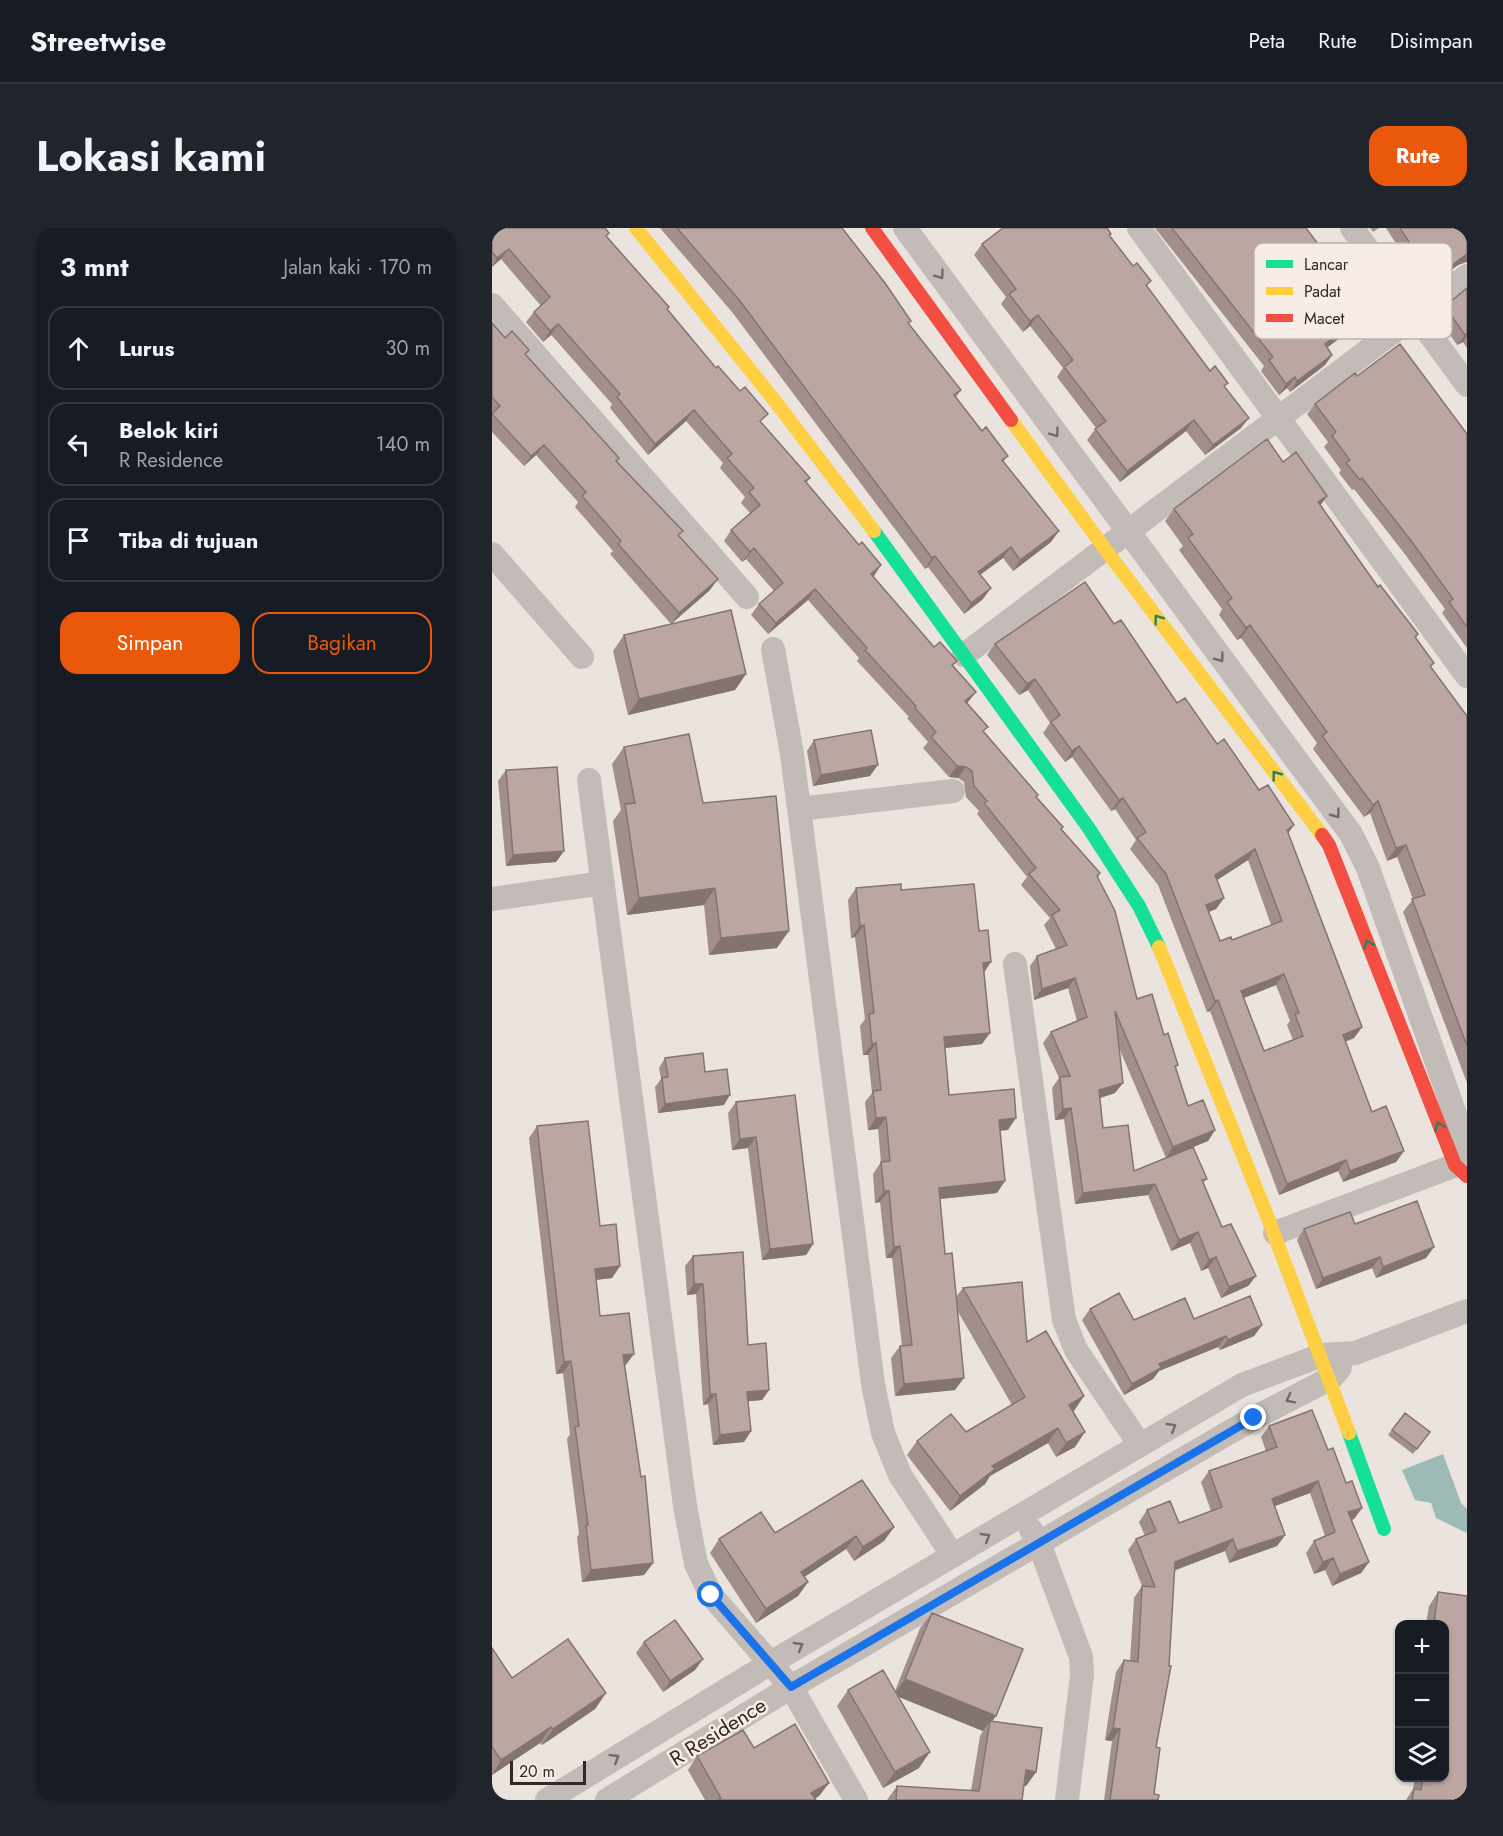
<!DOCTYPE html>
<html lang="id">
<meta charset="utf-8">
<style>
:root{--surface:#171b24;--page:#20242c;--text:#f1f3f6;--muted:#9ea1a6;--line:#363941;--accent:#ea580c}
body{margin:0;font-family:Jost,sans-serif;background:var(--page);color:var(--text)}
.controls{position:absolute;right:18px;bottom:18px;display:grid;overflow:hidden;border-radius:12px;box-shadow:0 2px 4px #0004}
.controls button{width:54px;height:54px;display:grid;place-items:center;padding:0;border:0;border-bottom:2px solid var(--line);background:var(--surface);color:var(--text);font:30px sans-serif}
.scale{position:absolute;left:18px;bottom:15px;width:76px;box-sizing:border-box;padding-left:6px;border:3px solid #322927;border-top:0;font-size:16px;line-height:21px;white-space:nowrap;color:#322927;-webkit-text-stroke:4px #f7ede6;paint-order:stroke}
.stop{position:absolute;width:18px;height:18px;margin:-14px;border:4px solid #1a73e8;border-radius:50%;background:#fff}
.stop.end{background:#1a73e8;border-color:#fff;box-shadow:0 2px 6px #0008}
.list{margin:0;padding:0;list-style:none}
h2{display:flex;justify-content:space-between;align-items:center;height:78px;margin:0;padding:0 24px;font-size:26px}
h2 small{font-size:20px;font-weight:400;color:var(--muted)}
.list li{display:grid;grid-template-columns:39px 1fr auto;gap:18px;align-items:center;box-sizing:border-box;height:84px;margin:0 12px 12px;padding:0 12px;border:2px solid var(--line);border-radius:18px}
.list b{display:block;font-size:22px;white-space:nowrap}
.list p{margin:0;font-size:20px;white-space:nowrap;color:var(--muted)}
.list em{font-size:20px;font-style:normal;color:var(--muted)}
.actions{display:flex;gap:12px;padding:18px 24px}
.actions a{flex:1;padding:14px 0;border:2px solid var(--accent);border-radius:18px;text-align:center;font-size:21px;color:var(--accent)}
.actions .main{background:var(--accent);color:#fff}
.icon{flex:none;width:33px;height:33px;fill:none;stroke:currentColor;stroke-width:2;stroke-linecap:round;stroke-linejoin:round}
.map{position:relative;flex:none;width:975px;height:1572px;overflow:hidden;border-radius:18px}
header{display:flex;align-items:center;gap:36px;box-sizing:border-box;height:84px;padding:0 30px;background:var(--surface);border-bottom:2px solid var(--line)}
header strong{font-size:28px}
nav{display:flex;gap:33px;margin-inline-start:auto;font-size:21px}
.intro{display:flex;align-items:center;justify-content:space-between;box-sizing:border-box;height:144px;padding:0 36px}
h1{margin:0;font-size:42px}
.button{padding:15px 27px;border-radius:18px;background:var(--accent);color:#fff;font-size:21px;font-weight:700}
main{display:flex;gap:36px;padding:0 36px}
aside{flex:1;background:var(--surface);border-radius:18px;box-shadow:0 2px 4px #0004}
.map>svg:first-child{display:block}
.water{fill:#9dbab6}
.lines{fill:none;stroke-linecap:round;stroke-linejoin:round}
.street{stroke:#c2bbb8;stroke-width:24}
.fast{stroke:#16e098;stroke-width:14}
.slow{stroke:#ffcf43;stroke-width:14}
.jam{stroke:#f24e42;stroke-width:14}
.wall{fill:#a28f8b;fill-rule:evenodd}
.shaded-wall{fill:#847471}
.building{fill:#bca6a2;stroke:#847471;stroke-width:1.5;fill-rule:evenodd}
.oneway{stroke:#736b68}
.oneway2{stroke:#248460}
.route{stroke:#1a73e8;stroke-width:8}
.labels{text-anchor:middle;stroke-width:5;stroke-linejoin:round;paint-order:stroke}
.street-label{font-size:21px;fill:#322927;stroke:#f7ede6}
.key{fill:#f7ede6;stroke:#bcb2ad;stroke-width:1.5}
.key-label{font-size:16px;fill:#322927}
</style>
<header>
<strong>Streetwise</strong>
<nav><a>Peta</a><a>Rute</a><a>Disimpan</a></nav>
</header>
<div class="intro"><h1>Lokasi kami</h1><a class="button">Rute</a></div>
<main>
<aside>
<h2>3 mnt<small>Jalan kaki · 170 m</small></h2>
<ul class="list">
<li><svg class="icon" aria-label="ahead" viewBox="0 0 24 24"><path d="M12 20V5M6 11l6-6 6 6"/></svg><div><b>Lurus</b></div><em>30 m</em></li>
<li><svg class="icon" aria-label="left" viewBox="0 0 24 24"><path d="M17 20v-9H6M10 6l-5 5 5 5"/></svg><div><b>Belok kiri</b><p>R Residence</p></div><em>140 m</em></li>
<li><svg class="icon" aria-label="arrive" viewBox="0 0 24 24"><path d="M6 21V4h12l-3 4 3 4H6"/></svg><div><b>Tiba di tujuan</b></div></li>
</ul>
<div class="actions"><a class="main">Simpan</a><a>Bagikan</a></div>
</aside>
<div class="map">
<svg width="975" height="1572" viewBox="0 0 975 1572">
<rect width="100%" height="100%" fill="#eae3de"/>
<path class="water" d="M951,1226L969,1275L975,1281V1305L944,1290L939,1275L923,1272L910,1242Z"/>
<g class="lines">
<path class="street" d="M413,0L859,606L876,640L975,920
M647,0L975,448
M860,0L975,157
M0,77L255,369
M0,326L90,429
M281,421L300,526L381,1156L391,1205L408,1247L461,1328
M472,427L975,48
M97,552L193,1278L204,1336L219,1367L299,1459L364,1572
M307,581L461,563
M0,671L111,655
M523,736L572,1092L584,1122L648,1217
M783,1005L975,933
M539,1302L547,1315L589,1429L590,1447L575,1572
M55,1572L277,1436L750,1157L830,1127L863,1125L975,1083
M115,1572L299,1459L762,1190L839,1150L848,1140"/>
<path class="fast" d="M382,303L596,599L647,678L667,719
M857,1205L892,1301"/>
<path class="slow" d="M144,0L283,173L382,303
M519,192L613,321L830,607
M667,719L774,985L857,1205"/>
<path class="jam" d="M380,0L519,192
M830,607L837,617L963,937L975,948"/>
</g>
<path class="wall" d="M0,0L115,9L177,79L175,82L270,195L318,250L314,255L381,348L442,419L465,433L461,438L484,464L475,475L492,504L546,567L545,569L571,599L569,601L608,645L606,649L645,771L672,807L686,837L684,840L696,878L723,902L716,913L674,930L627,820L623,865L608,870L611,900L642,943L715,951L711,955L730,999L764,1048L756,1058L729,1070L716,1040L709,1043L698,1015L679,1023L656,967L583,976L572,891L563,892L560,860L567,850L551,815L559,804L585,793L576,760L542,772L538,738L545,728L564,721L552,697L558,690L529,657L535,649L485,586L487,583L474,569L472,554L466,550L457,549L431,520L436,514L415,490L417,489L365,433L367,430L316,372L276,406L259,387L267,376L282,363L254,331L250,334L232,313L239,302L258,285L249,275L253,269L228,240L231,235L194,193L156,227L118,180L120,176L62,110L59,107L51,114L34,94L42,84L49,78L9,31L0,39Z
M168,0H350L416,96L469,162L464,169L490,203L516,228L511,234L559,314L521,343L511,330L488,347L491,371L472,386L436,339L433,341L240,84Z
M663,0H814L829,20L851,39L882,79L874,90L835,120L840,127L833,137L798,164L795,160L787,167L769,143L772,138Z
M878,0H887L881,4Z
M894,0H975L966,37L934,61Z
M617,7L718,143L733,159L749,200L713,227L694,203L628,254L595,212L604,200L565,149L571,140L538,98L531,104L509,76L514,69L482,27L490,16Z
M975,60V120L971,114L965,117L947,91L950,86L949,85L957,75Z
M0,95L13,110L34,127L127,230L124,233L187,308L218,362L179,396L118,326L121,323L83,279L86,274L44,227L32,238L0,204Z
M865,148L975,206V420L950,385L953,381L912,325L862,261L860,262L847,245L849,242L832,219L836,214L815,186L823,176Z
M791,234L829,277L886,359L926,406L924,410L942,435L939,439L975,488V855L911,684L921,671L905,629L895,633L878,585L872,589L821,521L825,515L749,410L745,412L727,387L730,381L687,322L691,318L673,293L682,281Z
M622,396L685,475L725,516L767,562L802,597L796,605L870,799L862,810L853,814L880,884L912,923L904,934L851,954L846,943L787,967L718,783L715,784L666,657L638,621L644,612L623,581L619,583L580,529L573,534L551,505L558,495L536,462L527,467L495,427L503,416ZM756,632L779,697L740,712L728,713L717,684L724,681L732,670L725,652ZM784,757L798,793L795,797L801,812L772,823L752,770Z
M132,407L254,446L243,462L136,487L121,423Z
M322,512L378,548L321,558L315,523Z
M132,519L211,575L285,720L217,727L212,677L135,687L121,593L129,582L120,536Z
M14,542L72,623L64,634L14,638L6,553Z
M364,660L409,662L487,703L492,744L490,816L453,820L457,867L516,902L508,903L505,965L448,971L453,1026L464,1069L471,1060L535,1114L582,1183H581L583,1219L564,1229L556,1215L498,1248L493,1256L458,1283L415,1227L425,1213L474,1204L520,1177L465,1082L463,1162L403,1168L399,1130L408,1118H410L400,1030H394L388,974L383,975L381,946L389,934L386,901L376,902L373,874L380,865L376,827H371L368,798L373,791L363,709L359,710L356,672Z
M173,830L213,844L232,877L166,885L163,859L169,851L167,840Z
M244,874L321,1016L314,1027L270,1032L256,920L240,922L236,885Z
M45,898L108,998L128,1038L120,1050L104,1052L108,1088L133,1138L161,1335L152,1347L90,1354L85,1309L87,1306L75,1211L78,1206L71,1145L64,1146L37,910Z
M863,996L942,1019L934,1030L884,1050L880,1040L824,1061L805,1012L812,1001Z
M201,1028L256,1117L277,1162L270,1172L256,1173L259,1203L252,1214L221,1217L216,1176L211,1177L204,1066L195,1067L193,1038Z
M598,1081L642,1092L702,1091L770,1097L762,1108L728,1122L726,1119L667,1143L661,1151L632,1167L590,1092Z
M913,1185L938,1204L921,1226L896,1207Z
M777,1198L836,1222L854,1255L870,1280L862,1291L859,1292L877,1334L869,1345L840,1358L833,1342L822,1346L814,1325L822,1313L833,1308L818,1265L783,1278L793,1307L785,1318L737,1335L733,1323L682,1343L664,1519L662,1566L666,1572H612L620,1513L613,1512L618,1479L624,1444L632,1432L638,1433L642,1370L650,1358L636,1322L644,1311L653,1308L647,1294L655,1282L687,1295L719,1283L709,1254L717,1243L774,1223L769,1209Z
M402,1299L392,1313L362,1333L354,1321L312,1349L316,1354L306,1368L264,1395L218,1325L227,1311L283,1305Z
M946,1364L975,1368V1572H914L921,1561L923,1550H952V1396H934L937,1378Z
M440,1385L504,1488L500,1493L544,1544L534,1558H532L530,1572H395L405,1558L479,1563L488,1508L491,1503L407,1469L427,1540L391,1560L345,1478L356,1462L403,1463L428,1400Z
M152,1414L211,1431L203,1442L171,1464L144,1425Z
M0,1420L20,1450L114,1465L103,1481L50,1517L48,1515L0,1547Z
M262,1520L337,1555L327,1568L323,1571L324,1572H213L196,1542L205,1528Z"/>
<path class="shaded-wall" d="M17,21L9,31L0,39L5,30Z
M974,26H975V34L966,37L934,61L941,51Z
M882,79L874,90L825,127L833,116Z
M546,87L538,98L531,104L538,93Z
M66,96L59,107L51,114L58,103Z
M975,105V108L971,114L965,117L973,107Z
M840,127L833,137L798,164L805,153Z
M803,149L795,160L787,167L794,156Z
M202,182L194,193L156,227L163,216Z
M757,190L749,200L713,227L721,217Z
M702,192L694,203L628,254L635,243Z
M52,217L44,227L32,238L39,228Z
M835,268L826,281V274Z
M567,303L559,314L521,343L528,332Z
M519,319L511,330L478,354L486,344Z
M262,320L254,331L250,334L258,324Z
M443,328L436,339L433,341L440,330Z
M389,337L382,348L371,357L379,346Z
M226,351L218,362L179,396L187,385Z
M499,360L491,371L472,386L479,375Z
M323,361L316,372L276,406L284,395Z
M758,397L749,410L745,412L754,400Z
M254,446L243,462L136,487L147,471Z
M543,451L536,462L527,467L535,456Z
M484,464L476,474L466,484L473,473Z
M587,518L580,529L573,534L580,523Z
M386,537L378,548L321,558L329,547Z
M465,538L474,539L466,550L457,549Z
M631,570L623,581L619,583L627,572Z
M886,573L878,585L872,589L881,577Z
M802,597L794,608L795,602Z
M914,617L905,629L895,633L904,620Z
M763,621L756,632L716,658L723,647Z
M72,623L64,634L14,638L21,627Z
M223,660L212,677L135,687L147,670Z
M732,670L724,681L706,688L714,677Z
M372,697L363,709L359,710L368,698Z
M297,703L285,720L217,727L229,710Z
M499,734L491,746V735Z
M792,746L784,757L741,774L749,763Z
M583,750L576,760L542,772L550,761Z
M726,772L718,783L715,784L723,773Z
M870,799L862,810L843,818L851,807Z
M498,805L490,816L444,821L452,809Z
M384,815L376,827H371L380,816Z
M631,855L623,865L599,873L607,862Z
M238,867L232,877L166,885L173,876Z
M579,880L572,891L563,892L571,881Z
M394,889L386,901L376,902L384,890Z
M524,890L516,902L499,903L507,892Z
M723,902L716,913L674,930L681,919Z
M264,909L256,920L240,922L248,911Z
M912,923L904,934L851,954L858,943Z
M854,932L846,943L787,967L795,956Z
M513,953L505,965L438,972L447,960Z
M663,956L656,967L583,976L591,965Z
M392,963H397L388,974L383,975Z
M706,1004L698,1015L679,1023L687,1012Z
M321,1016L314,1027L270,1032L278,1021Z
M408,1018L400,1030H394L402,1019Z
M942,1019L934,1030L884,1050L891,1039Z
M724,1029L716,1040L709,1043L717,1032Z
M888,1029L880,1040L824,1061L831,1050Z
M128,1038L120,1050L94,1053L103,1041Z
M764,1048L756,1058L729,1070L737,1059Z
M202,1056H211L204,1066L195,1067Z
M770,1097L762,1108L728,1122L736,1112Z
M734,1108L726,1119L667,1143L661,1151L632,1167L640,1156L667,1136Z
M142,1126L133,1138L131,1127Z
M79,1133L71,1145L64,1146L72,1134Z
M472,1150L463,1162L403,1168L412,1156Z
M277,1162L270,1172L248,1174L255,1164Z
M218,1166H224L216,1176L211,1177Z
M592,1168L582,1183L567,1191L577,1177Z
M566,1200L556,1215L498,1248L493,1256L458,1283L468,1268L500,1238Z
M259,1203L252,1214L221,1217L228,1207Z
M593,1204L583,1219L564,1229L574,1215Z
M826,1253L818,1265L772,1282L780,1271Z
M870,1280L862,1291L848,1296L856,1284Z
M402,1299L392,1313L362,1333L371,1319Z
M793,1307L785,1318L737,1335L745,1323Z
M364,1308L354,1321L299,1358L309,1344Z
M741,1311L733,1323L674,1345L683,1334Z
M841,1330L833,1342L822,1346L831,1334Z
M877,1334L869,1345L840,1358L848,1346Z
M161,1335L152,1347L90,1354L99,1342Z
M316,1354L306,1368L264,1395L274,1381Z
M211,1431L203,1442L171,1464L178,1453Z
M413,1451L504,1488L498,1496V1493L491,1503L402,1467Z
M114,1465L103,1481L50,1517L61,1501Z
M59,1499L48,1515L0,1547L9,1532Z
M621,1500L628,1501L620,1513L613,1512Z
M438,1524L427,1540L391,1560L403,1544Z
M534,1542L544,1544L534,1558L524,1557Z
M337,1555L327,1568L320,1572L319,1565Z"/>
<path class="building" d="M0,0H113L117,5L114,8L177,79L175,81L224,140L226,138L248,163L253,159L276,186L268,193L318,250L313,253L367,317L370,314L389,337L379,346L442,419L448,414L465,433L460,437L484,464L473,473L496,499L491,503L546,567L544,569L571,599L569,601L608,645L605,648L623,683L645,771L660,766L672,807L676,805L686,837L683,838L696,878L711,872L723,902L681,919L623,783L631,855L607,862L611,900L636,897L642,943L701,919L715,951L710,952L730,999L739,996L764,1048L737,1059L724,1029L717,1032L706,1004L687,1012L663,956L591,965L579,880L571,881L568,849L578,848L559,804L595,789L583,750L550,761L545,728L575,717L560,687L568,682L537,646L544,640L492,575L495,573L482,558L480,543L474,539L465,538L439,509L444,504L423,480L424,478L373,422L375,420L323,361L284,395L267,376L291,355L262,320L258,324L239,302L268,277L257,264L262,260L235,230L240,226L202,182L163,216L125,169L128,166L69,99L66,96L58,103L42,84L58,69L17,21L5,30L0,24Z
M185,0H350L393,55L419,93L416,95L469,162L462,167L490,203L494,199L516,228L510,232L567,303L528,332L519,319L486,344L499,360L479,375L443,328L440,330L248,73Z
M511,0H615L619,6L617,7L641,38L645,35L659,53L654,57L718,143L723,138L736,155L732,158L757,190L721,217L702,192L635,243L603,201L614,193L572,139L581,132L546,87L538,93L517,66L524,61L490,16Z
M680,0H814L829,20L836,15L853,36L850,38L882,79L833,116L840,127L805,153L803,149L794,156L777,132L781,129Z
M908,0H975V5L973,7L975,11V26L941,51Z
M975,60V105L973,107L954,80L958,77L957,75Z
M0,95L13,110L20,103L37,122L33,126L127,230L124,233L191,303L186,307L226,351L187,385L126,316L129,313L90,268L94,264L52,217L39,228L0,186L8,178L0,169Z
M908,116L975,206V399L957,374L961,371L920,314L870,250L868,252L854,235L858,232L840,208L844,204L823,176L863,145L865,148Z
M775,211L791,234L804,224L835,268L826,274L886,359L888,357L926,406L923,409L942,435L938,438L975,488V818L920,671L933,667L914,617L904,620L886,573L881,577L830,508L835,504L758,397L754,400L735,374L740,370L696,310L701,306L682,281Z
M593,354L622,396L629,392L685,475L693,470L725,516L732,511L767,562L776,557L802,597L795,602L870,799L851,807L880,884L894,878L912,923L858,943L854,932L795,956L726,772L723,773L674,646L645,610L654,604L631,570L627,572L587,518L580,523L559,494L568,487L543,451L535,456L503,416ZM763,621L790,693L740,712L739,709L728,713L714,677L732,670L723,647ZM792,746L807,785L803,786L811,808L772,823L749,763Z
M239,382L254,446L147,471L132,407Z
M379,502L386,537L329,547L322,512Z
M197,506L211,575L284,568L297,703L229,710L223,660L147,670L133,576L143,575L132,519Z
M65,539L72,623L21,627L14,542Z
M409,656V662L482,656L487,703L496,702L499,734L491,735L498,805L452,809L457,867L522,861L524,890L507,892L513,953L447,960L453,1026L460,1025L472,1150L412,1156L408,1118L420,1117L408,1018L402,1019L397,963H392L389,934L398,933L394,889L384,890L381,863L389,862L384,815L380,816L377,786L382,785L372,697L368,698L364,660Z
M211,825L213,844L235,841L238,867L173,876L170,850L176,849L173,830Z
M303,867L321,1016L278,1021L264,909L248,911L244,874Z
M96,893L108,998L124,996L128,1038L103,1041L108,1088L137,1085L142,1126L131,1127L149,1249L153,1248L161,1335L99,1342L94,1297H96L83,1199L87,1198L79,1133L72,1134L45,898Z
M925,973L942,1019L891,1039L888,1029L831,1050L812,1001L858,984L863,996Z
M251,1024L256,1117L274,1115L277,1162L255,1164L259,1203L228,1207L224,1166H218L211,1056H202L201,1028Z
M530,1054L535,1114L554,1103L592,1168L577,1177L593,1204L574,1215L566,1200L500,1238L503,1241L468,1268L425,1213L459,1186L474,1204L533,1169L471,1060Z
M627,1065L642,1092L693,1070L702,1091L758,1068L770,1097L736,1112L734,1108L667,1136L669,1140L640,1156L598,1081Z
M820,1182L836,1222L841,1220L854,1255L860,1253L870,1280L856,1284L877,1334L848,1346L841,1330L831,1334L822,1313L843,1304L826,1253L780,1271L793,1307L745,1323L741,1311L683,1334L677,1438H679L664,1519L668,1520L662,1566L667,1567L666,1572H618L628,1501L621,1500L626,1468L632,1432L646,1434L650,1358L663,1359L644,1311L664,1303L655,1282L678,1273L687,1295L730,1279L717,1243L785,1219L777,1198Z
M913,1185L938,1204L925,1221L900,1202Z
M370,1252L402,1299L371,1319L364,1308L309,1344L316,1354L274,1381L227,1311L269,1284L283,1305Z
M946,1364L975,1368V1572H920L922,1561L929,1562L931,1550H952V1396H942Z
M440,1385L531,1421L504,1488L413,1451Z
M183,1392L211,1431L178,1453L152,1414Z
M76,1411L114,1465L61,1501L59,1499L9,1532L0,1519V1420L20,1450Z
M391,1442L438,1524L403,1544L356,1462Z
M498,1493L550,1500L544,1544L534,1542L530,1572H404L405,1558L487,1563Z
M303,1496L337,1555L319,1565L324,1572H226L229,1570L205,1528L251,1502L262,1520Z"/>
<defs><path id="oneway-chevron" d="M-2-3.5L2.5 0L-2 3.5" fill="none" stroke-width="1.6" stroke-linecap="round" stroke-linejoin="round" transform="scale(1.5)"/></defs>
<g class="oneway">
<use href="#oneway-chevron" transform="translate(448 47) rotate(54)"/>
<use href="#oneway-chevron" transform="translate(563 205) rotate(54)"/>
<use href="#oneway-chevron" transform="translate(728 430) rotate(53)"/>
<use href="#oneway-chevron" transform="translate(844 586) rotate(53)"/>
<use href="#oneway-chevron" transform="translate(798 1171) rotate(153)"/>
<use href="#oneway-chevron" transform="translate(680 1199) rotate(-31)"/>
<use href="#oneway-chevron" transform="translate(494 1309) rotate(-31)"/>
<use href="#oneway-chevron" transform="translate(307 1418) rotate(-30)"/>
<use href="#oneway-chevron" transform="translate(123 1530) rotate(-32)"/>
</g>
<g class="oneway2">
<use href="#oneway-chevron" transform="translate(666 391) rotate(-127)"/>
<use href="#oneway-chevron" transform="translate(784 547) rotate(-127)"/>
<use href="#oneway-chevron" transform="translate(876 716) rotate(-112)"/>
<use href="#oneway-chevron" transform="translate(947 898) rotate(-112)"/>
</g>
<g class="lines">
<path class="route" d="M219,1367L299,1459L762,1190"/>
</g>
<g class="labels">
<g class="street-label">
<text transform="translate(226 1504) rotate(-32)" y="7">R Residence</text>
</g>
</g>
<rect x="762" y="15" width="198" height="96" rx="9" class="key"/>
<rect x="774" y="32" width="27" height="8" fill="#16e098"/>
<rect x="774" y="59" width="27" height="8" fill="#ffcf43"/>
<rect x="774" y="86" width="27" height="8" fill="#f24e42"/>
<g class="key-label">
<text x="812" y="42">Lancar</text>
<text x="812" y="69">Padat</text>
<text x="812" y="96">Macet</text>
</g>
</svg>
<div class="controls">
<button>+</button>
<button>−</button>
<button><svg class="icon" aria-label="layers" viewBox="0 0 24 24"><path d="M12 4l9 5-9 5-9-5zM3 14l9 5 9-5"/></svg></button>
</div>
<div class="scale">20 m</div>
<div class="stop" style="left:219px;top:1367px"></div>
<div class="stop end" style="left:762px;top:1190px"></div>
</div>
</main>
